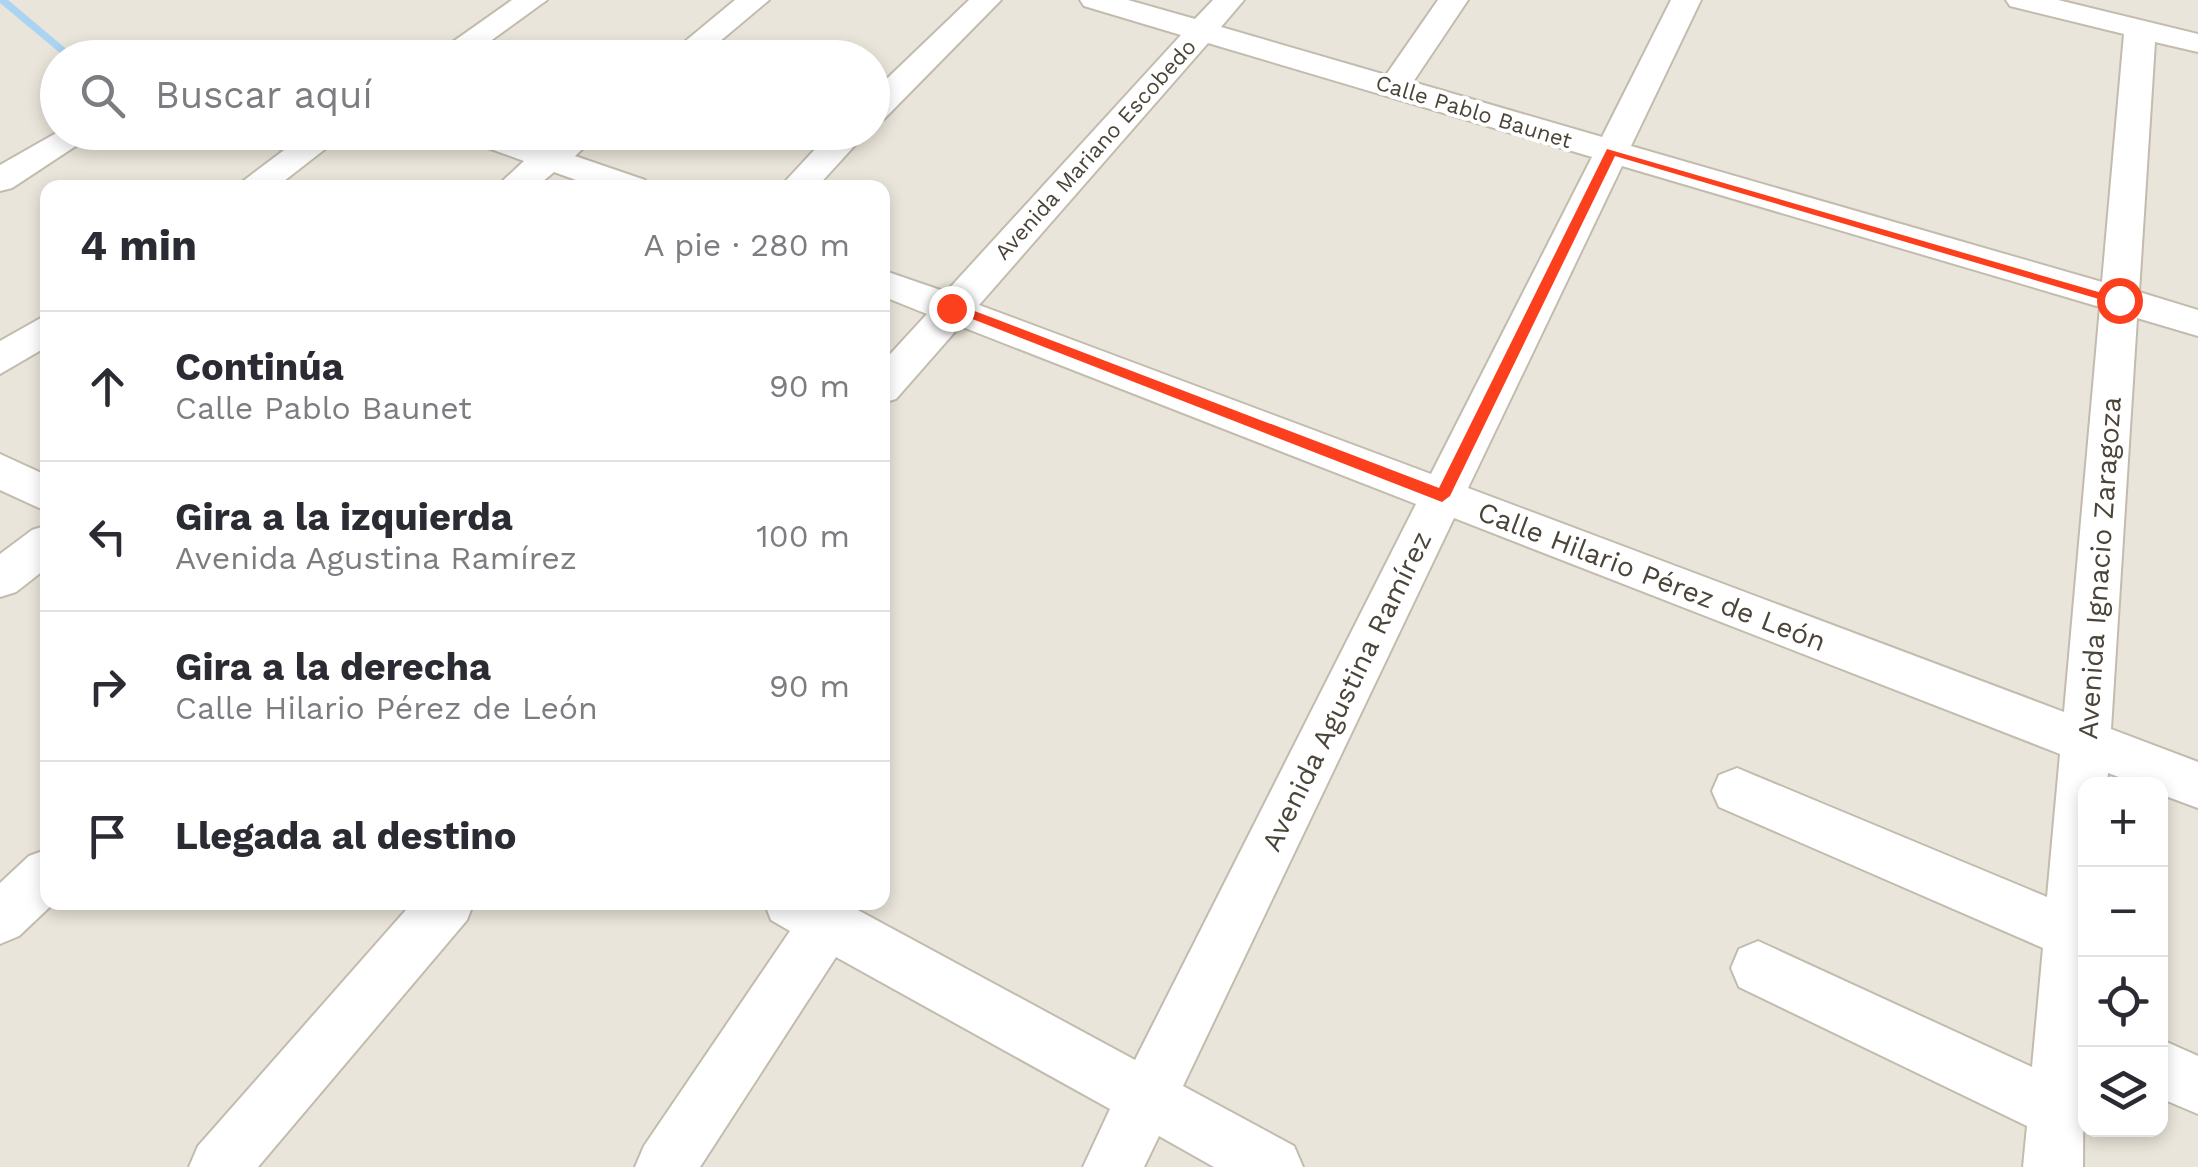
<!DOCTYPE html>
<html lang="es">
<meta charset="utf-8">
<style>
:root{--surface:#fff;--page:#f7f7f7;--text:#2b2b33;--muted:#7c7c81;--line:#e1e1e2}
body{margin:0;font-family:"Work Sans",sans-serif;background:var(--page);color:var(--text)}
.controls{position:absolute;right:30px;bottom:30px;display:grid;overflow:hidden;border-radius:20px;box-shadow:0 5px 15px #0003}
.controls button{width:90px;height:90px;display:grid;place-items:center;padding:0;border:0;border-bottom:2px solid var(--line);background:var(--surface);color:var(--text);font:50px sans-serif}
.stop{position:absolute;width:30px;height:30px;margin:-22px;border:8px solid #fc3f1d;border-radius:50%;background:#fff}
.stop.end{background:#fc3f1d;border-color:#fff;box-shadow:0 2px 10px #0008}
.list{margin:0;padding:0;list-style:none}
h2{display:flex;justify-content:space-between;align-items:center;height:130px;margin:0;padding:0 40px;font-size:42px}
h2 small{font-size:32px;font-weight:400;color:var(--muted)}
.list li{display:grid;grid-template-columns:65px 1fr auto;gap:30px;align-items:center;box-sizing:border-box;height:150px;padding:0 40px;border-top:2px solid var(--line)}
.list b{display:block;font-size:38px;white-space:nowrap}
.list p{margin:0;font-size:32px;white-space:nowrap;color:var(--muted)}
.list em{font-size:32px;font-style:normal;color:var(--muted)}
.icon{flex:none;width:55px;height:55px;fill:none;stroke:currentColor;stroke-width:2;stroke-linecap:round;stroke-linejoin:round}
.map{position:relative;flex:none;width:2198px;height:1167px;overflow:hidden}
.search{position:absolute;background:var(--surface);box-shadow:0 5px 15px #0003;left:40px;top:40px;width:850px;height:110px;display:flex;align-items:center;gap:25px;box-sizing:border-box;padding:0 35px;border-radius:55px;color:var(--muted);font-size:38px}
.panel{position:absolute;background:var(--surface);box-shadow:0 5px 15px #0003;left:40px;top:180px;width:850px;height:730px;border-radius:20px}
.map>svg:first-child{display:block}
.residential{fill:#eae5da;fill-rule:evenodd}
.lines{fill:none;stroke-linecap:round;stroke-linejoin:round}
.stream{fill:#a9d4f2;fill-rule:evenodd}
.minor-casing{stroke:#c2bbae;stroke-width:4}
.minor{fill:#fff;fill-rule:evenodd}
.route{fill:#fc3f1d}
.labels{text-anchor:middle;stroke-width:8;stroke-linejoin:round;paint-order:stroke}
.far-street-label{font-size:22px;fill:#4b4439;stroke:#fff}
.street-label{font-size:28px;fill:#4b4439;stroke:#fff}
</style>
<div class="map">
<svg width="2198" height="1167" viewBox="0 0 2198 1167">
<rect width="100%" height="100%" fill="#f6f3ec"/>
<path class="residential" d="M0,0H2198V1167H0ZM58,58H872V132H58ZM48,188H882V902H48ZM2086,784H2160V1130H2086Z"/>
<g class="lines">
<path class="stream" d="M0,0H8L77,58H66L0,3Z
M227,132H244L299,153L298,155H290Z"/>
<g class="minor-casing">
<path id="minor" d="M512,0H547L467,58H430Z
M735,0H769L700,58H665Z
M969,0H1001L884,119L872,122V93Z
M1080,0H1128L1195,19L1213,0H1244L1221,27L1386,75L1438,0H1468L1413,82L1602,137L1671,0H1701L1631,146L2102,282L2124,34L2010,6L2006,0H2058L2198,34V52L2155,42L2139,292L2198,310V336L2137,318L2111,729L2198,762V808L2160,794V784H2137L2108,773L2107,784H2086L2083,1167H2023L2027,1126L1739,987L1731,968L1739,949L1758,941L2032,1067L2043,948L1719,807L1712,791L1719,775L1737,768L2047,897L2060,754L1454,518L1183,1086L1294,1146L1303,1167H1214L1159,1136L1144,1167H1083L1110,1109L836,957L700,1167H635L644,1146L790,931L771,920L764,902H843L1135,1060L1416,504L960,326L896,399L882,403V363L927,314L882,296V270L946,292L1181,35L1084,6ZM1208,43L1592,157L1431,474L979,305ZM1622,166L2100,307L2064,712L1468,488Z
M58,132H97L12,188L0,191V165Z
M308,132H347L275,188H234Z
M459,132H509L545,145L562,132H600L575,156L645,180L650,188H598L554,172L535,188H495L524,161L463,139Z
M831,132H867L816,188H779Z
M48,314V346L0,374V341Z
M0,454L48,476V512L0,490Z
M48,525V567L16,592L0,597V554L32,530Z
M48,849V902H55L19,936L0,944V883L29,856Z
M413,902H474L467,920L258,1167H189L198,1146Z
M2160,1039L2198,1056V1114L2160,1098Z"/>
</g>
<use href="#minor" class="minor"/>
</g>
<path class="route" d="M1607,149L2126,300L2119,305L1615,156L1450,496L1442,502L944,308L956,304L1439,488Z"/>
<g class="labels">
<g class="far-street-label">
<text transform="translate(1474 111) rotate(17)" y="8">Calle Pablo Baunet</text>
<text transform="translate(1095 149) rotate(-48)" y="8">Avenida Mariano Escobedo</text>
</g>
<g class="street-label">
<text transform="translate(2099 568) rotate(-86)" y="10">Avenida Ignacio Zaragoza</text>
<text transform="translate(1652 576) rotate(21)" y="10">Calle Hilario Pérez de León</text>
<text transform="translate(1346 691) rotate(-64)" y="10">Avenida Agustina Ramírez</text>
</g>
</g>
</svg>
<div class="controls">
<button>+</button>
<button>−</button>
<button><svg class="icon" aria-label="locate" viewBox="0 0 24 24"><circle cx="12" cy="12" r="6"/><path d="M12 2v4M12 18v4M2 12h4M18 12h4"/></svg></button>
<button><svg class="icon" aria-label="layers" viewBox="0 0 24 24"><path d="M12 4l9 5-9 5-9-5zM3 14l9 5 9-5"/></svg></button>
</div>
<div class="stop" style="left:2119px;top:300px"></div>
<div class="stop end" style="left:951px;top:308px"></div>
<div class="search"><svg class="icon" aria-label="search" viewBox="0 0 24 24"><circle cx="10" cy="10" r="6"/><path d="M15 15l6 6"/></svg>Buscar aquí</div>
<section class="panel">
<h2>4 min<small>A pie · 280 m</small></h2>
<ul class="list">
<li><svg class="icon" aria-label="ahead" viewBox="0 0 24 24"><path d="M12 20V5M6 11l6-6 6 6"/></svg><div><b>Continúa</b><p>Calle Pablo Baunet</p></div><em>90 m</em></li>
<li><svg class="icon" aria-label="left" viewBox="0 0 24 24"><path d="M17 20v-9H6M10 6l-5 5 5 5"/></svg><div><b>Gira a la izquierda</b><p>Avenida Agustina Ramírez</p></div><em>100 m</em></li>
<li><svg class="icon" aria-label="right" viewBox="0 0 24 24"><path d="M7 20v-9h11M14 6l5 5-5 5"/></svg><div><b>Gira a la derecha</b><p>Calle Hilario Pérez de León</p></div><em>90 m</em></li>
<li><svg class="icon" aria-label="arrive" viewBox="0 0 24 24"><path d="M6 21V4h12l-3 4 3 4H6"/></svg><div><b>Llegada al destino</b></div></li>
</ul>
</section>
</div>
